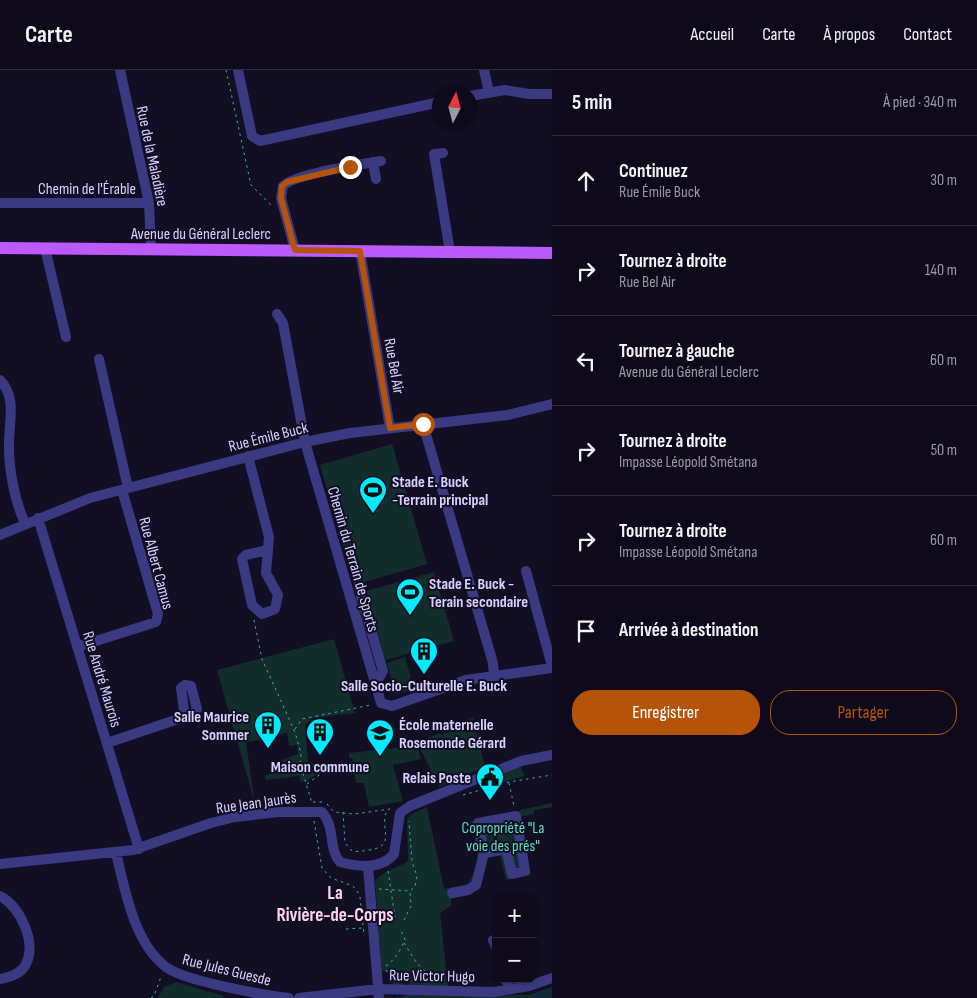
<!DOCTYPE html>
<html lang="fr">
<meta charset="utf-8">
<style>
:root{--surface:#0e0a1b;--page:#1c1828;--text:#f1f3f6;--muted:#9b9aa3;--line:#2e2b3a;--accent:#b45309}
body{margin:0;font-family:"Sofia Sans Condensed",sans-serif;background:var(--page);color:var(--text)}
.controls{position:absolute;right:15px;bottom:15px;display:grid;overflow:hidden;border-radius:10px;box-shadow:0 1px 4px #0004}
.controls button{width:45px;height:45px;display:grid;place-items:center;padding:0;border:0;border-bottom:1px solid var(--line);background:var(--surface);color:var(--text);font:25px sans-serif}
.compass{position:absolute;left:432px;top:15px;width:45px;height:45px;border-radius:50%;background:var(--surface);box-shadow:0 1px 4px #0004;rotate:6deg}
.stop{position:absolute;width:15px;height:15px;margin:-11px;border:4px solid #b45309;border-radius:50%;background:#fff}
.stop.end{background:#b45309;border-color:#fff;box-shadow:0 1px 5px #0008}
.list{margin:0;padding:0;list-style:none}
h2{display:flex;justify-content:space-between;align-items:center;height:65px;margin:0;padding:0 20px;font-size:21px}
h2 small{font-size:16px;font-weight:400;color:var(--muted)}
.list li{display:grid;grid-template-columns:32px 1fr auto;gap:15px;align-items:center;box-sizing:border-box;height:90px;padding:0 20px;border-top:1px solid var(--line)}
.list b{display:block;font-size:19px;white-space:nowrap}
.list p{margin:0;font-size:16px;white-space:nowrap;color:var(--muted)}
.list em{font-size:16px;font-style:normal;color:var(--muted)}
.actions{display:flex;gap:10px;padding:15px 20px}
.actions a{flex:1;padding:11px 0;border:1px solid var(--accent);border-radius:20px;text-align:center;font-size:18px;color:var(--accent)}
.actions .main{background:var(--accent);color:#fff}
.icon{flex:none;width:28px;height:28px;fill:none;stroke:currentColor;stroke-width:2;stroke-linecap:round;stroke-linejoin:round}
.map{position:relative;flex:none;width:552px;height:928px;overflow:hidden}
header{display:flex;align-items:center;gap:30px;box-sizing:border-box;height:70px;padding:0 25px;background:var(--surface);border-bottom:1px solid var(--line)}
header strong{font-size:24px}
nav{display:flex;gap:28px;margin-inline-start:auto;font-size:18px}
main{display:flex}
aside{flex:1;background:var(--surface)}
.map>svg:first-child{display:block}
.green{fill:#122e2c}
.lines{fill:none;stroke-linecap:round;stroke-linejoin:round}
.stream{stroke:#0d264a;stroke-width:2.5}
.path{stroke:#2fb6aa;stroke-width:1;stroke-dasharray:2.5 4;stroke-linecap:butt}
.minor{stroke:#3a3a83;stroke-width:10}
.major{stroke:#bc5afe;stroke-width:12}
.route{stroke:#b45309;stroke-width:6}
.labels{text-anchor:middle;stroke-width:4;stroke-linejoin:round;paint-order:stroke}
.street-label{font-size:16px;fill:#d6d2ff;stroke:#120e24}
.poi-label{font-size:16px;font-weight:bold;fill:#d6d2ff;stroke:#120e24;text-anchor:start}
.park-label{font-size:16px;fill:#5edfbb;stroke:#120e24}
.quarter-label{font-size:19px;font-weight:bold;fill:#ffd4f1;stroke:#120e24}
</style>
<header>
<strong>Carte</strong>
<nav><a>Accueil</a><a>Carte</a><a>À propos</a><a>Contact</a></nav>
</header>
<main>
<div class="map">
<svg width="552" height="928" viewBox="0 0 552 928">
<rect width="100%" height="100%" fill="#120e24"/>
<path class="green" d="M392,374L427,494L354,515L320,395Z
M434,502L454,571L385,590L366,521Z
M334,569L355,643L312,648L305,655L308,692L318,694L319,702L307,711L301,712L299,706L266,710L265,705L284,702L282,690L298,684L297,675L289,676L287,663L278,664L277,660L259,663V670L246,672L255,734L217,600Z
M405,587L414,619L395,624L387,593Z
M473,648L485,697L439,717L417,672L440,663L441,665L452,660V658Z
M415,669L421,689L393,695L403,731L369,737L364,713H356L352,688H349V683L405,677V672Z
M519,694L525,706L485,717L483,710Z
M552,733V737L534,740V744L520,747L531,805L506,810L500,786L487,788C480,820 484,821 451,829V836L440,843L448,917L409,915L407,908H403L402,916L393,915L387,902L382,901L375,811C387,798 395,800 408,791L407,749L412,744L427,737L444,819L468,814C484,789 476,778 471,751L518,743L520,740Z
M176,912L224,926L223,928H158L164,917Z
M552,917V928H401L409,923L529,925Z"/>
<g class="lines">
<path class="stream" d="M397,928H418
M534,928L552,921"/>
<path class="path" d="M226,0L251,115L273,137
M254,550L262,589L295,662L301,684L300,694L312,733
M295,659L302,649L371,635
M509,713L514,736
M307,714L337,692
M463,725L509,712L552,705
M313,732H323
M327,734L334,742L354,744L390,739
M343,742L345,773L352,781C358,782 363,781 369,780C399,776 377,756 388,739
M314,751L322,798L331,808L353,816L357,821L360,827L364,864
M388,801L395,847
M379,819L410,821L415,817L417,806L412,792L409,751
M404,850L411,836L410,822
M346,859L362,858
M404,873L416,892L436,912
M386,896C395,889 401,880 405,869L401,861
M386,900L394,911
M151,928L154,926L161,907"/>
<path class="minor" d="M120,0L149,133L151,179
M238,0L252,66L260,71L440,32
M484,0L489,22
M470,26L505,20L529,24H552
M443,83L434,84L450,182
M373,92L376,109
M0,133H149
M45,178L66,267
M295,180L281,128L283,116C297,103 359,95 381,91
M360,181L390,358
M277,244L283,253L305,372L381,633L392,636L466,610L552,598
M99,289L128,418
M0,310C18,329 8,354 9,377C9,401 15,432 25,453
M423,354L493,593L494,606
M248,386L269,467L266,503L278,525L275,539L262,544L252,535L242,489L246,485L268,480
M38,448L139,779
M0,465L90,428L305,372L350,363L508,345L552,334
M526,501L552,596
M361,526L383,601L375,615
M77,577L156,552L158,544L122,420
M107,673L193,644L197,639L191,616L185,615L181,618L185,647
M116,783C125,820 134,873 166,897C184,911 263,925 289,928
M0,794L133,780L211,753L235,747L279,742H322C336,758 328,779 340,792C358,797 381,800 394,784L400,743L410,736L521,691L552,685
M368,797L379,928
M452,823L468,820L476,815L484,783L478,753L516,746L525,801L512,804L506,779L484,783
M0,826C20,837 37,872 26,894C21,904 10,907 0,909
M493,870L496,877
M506,909L509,919
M299,928L378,919L494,922L529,916L552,908"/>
<path class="major" d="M0,178L552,183"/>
</g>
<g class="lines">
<path class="route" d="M350,97L287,112L282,116L281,128L293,173L295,180L360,181L390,358L423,354"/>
</g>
<defs>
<g id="stadium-pin" transform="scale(1.4375)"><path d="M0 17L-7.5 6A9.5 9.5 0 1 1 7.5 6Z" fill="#01ebfc" stroke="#120e24"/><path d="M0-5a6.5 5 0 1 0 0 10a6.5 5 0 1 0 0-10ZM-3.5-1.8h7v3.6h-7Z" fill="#111"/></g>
<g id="building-pin" transform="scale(1.4375)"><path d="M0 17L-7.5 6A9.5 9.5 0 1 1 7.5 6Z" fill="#01ebfc" stroke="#120e24"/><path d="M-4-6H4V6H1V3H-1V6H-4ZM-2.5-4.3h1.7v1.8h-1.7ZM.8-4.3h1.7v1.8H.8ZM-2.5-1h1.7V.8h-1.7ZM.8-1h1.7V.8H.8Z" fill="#111"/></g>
<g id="school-pin" transform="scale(1.4375)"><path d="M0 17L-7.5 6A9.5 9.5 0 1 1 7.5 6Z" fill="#01ebfc" stroke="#120e24"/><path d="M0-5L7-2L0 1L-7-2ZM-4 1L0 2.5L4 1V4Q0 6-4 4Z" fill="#111"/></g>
<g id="civic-pin" transform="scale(1.4375)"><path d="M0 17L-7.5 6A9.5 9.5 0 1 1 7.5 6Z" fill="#01ebfc" stroke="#120e24"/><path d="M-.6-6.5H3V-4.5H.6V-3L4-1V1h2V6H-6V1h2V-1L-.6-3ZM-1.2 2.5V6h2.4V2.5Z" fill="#111"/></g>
</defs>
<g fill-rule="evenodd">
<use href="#stadium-pin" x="373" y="420"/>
<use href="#stadium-pin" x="410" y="522"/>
<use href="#building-pin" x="424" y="581"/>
<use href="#building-pin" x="268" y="655"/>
<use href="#building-pin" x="320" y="662"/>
<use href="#school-pin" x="380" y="663"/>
<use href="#civic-pin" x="490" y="707"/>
</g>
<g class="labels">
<g class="street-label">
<text transform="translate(153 86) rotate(78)" y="6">Rue de la Maladière</text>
<text x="87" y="124">Chemin de l'Érable</text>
<text x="201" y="169">Avenue du Général Leclerc</text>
<text transform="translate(395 296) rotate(80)" y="6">Rue Bel Air</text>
<text transform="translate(268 366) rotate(-14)" y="6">Rue Émile Buck</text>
<text transform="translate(354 489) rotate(74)" y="6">Chemin du Terrain de Sports</text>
<text transform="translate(157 493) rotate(75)" y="6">Rue Albert Camus</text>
<text transform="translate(103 609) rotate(73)" y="6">Rue André Maurois</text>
<text transform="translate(256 732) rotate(-8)" y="6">Rue Jean Jaurès</text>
<text transform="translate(227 899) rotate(14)" y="6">Rue Jules Guesde</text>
<text transform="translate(432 905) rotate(1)" y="6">Rue Victor Hugo</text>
</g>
<g class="poi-label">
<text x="392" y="417">Stade E. Buck<tspan x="392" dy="18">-Terrain principal</tspan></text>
<text x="429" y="519">Stade E. Buck -<tspan x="429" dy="18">Terain secondaire</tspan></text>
<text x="424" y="621" text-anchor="middle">Salle Socio-Culturelle E. Buck</text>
<text x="249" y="652" text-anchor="end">Salle Maurice<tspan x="249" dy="18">Sommer</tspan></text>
<text x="399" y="660">École maternelle<tspan x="399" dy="18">Rosemonde Gérard</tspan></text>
<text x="320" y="702" text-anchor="middle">Maison commune</text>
<text x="471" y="713" text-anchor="end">Relais Poste</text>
</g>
<g class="park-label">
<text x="503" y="763">Copropriété "La<tspan x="503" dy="18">voie des prés"</tspan></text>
</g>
<g class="quarter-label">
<text x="335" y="829">La<tspan x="335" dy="22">Rivière-de-Corps</tspan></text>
</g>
</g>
</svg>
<div class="controls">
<button>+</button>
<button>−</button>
</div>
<svg class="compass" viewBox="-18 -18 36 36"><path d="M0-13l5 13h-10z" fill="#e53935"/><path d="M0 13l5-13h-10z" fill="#9b9aa3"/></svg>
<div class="stop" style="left:423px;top:354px"></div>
<div class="stop end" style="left:350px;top:97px"></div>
</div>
<aside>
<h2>5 min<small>À pied · 340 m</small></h2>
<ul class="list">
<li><svg class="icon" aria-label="ahead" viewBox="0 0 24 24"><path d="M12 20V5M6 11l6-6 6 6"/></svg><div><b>Continuez</b><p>Rue Émile Buck</p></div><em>30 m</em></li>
<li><svg class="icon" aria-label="right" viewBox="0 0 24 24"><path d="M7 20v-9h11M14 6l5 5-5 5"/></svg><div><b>Tournez à droite</b><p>Rue Bel Air</p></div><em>140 m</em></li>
<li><svg class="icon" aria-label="left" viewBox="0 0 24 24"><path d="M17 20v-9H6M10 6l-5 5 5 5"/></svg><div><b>Tournez à gauche</b><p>Avenue du Général Leclerc</p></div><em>60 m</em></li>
<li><svg class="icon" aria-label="right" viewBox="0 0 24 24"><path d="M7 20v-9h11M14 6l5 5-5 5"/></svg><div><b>Tournez à droite</b><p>Impasse Léopold Smétana</p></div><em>50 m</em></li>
<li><svg class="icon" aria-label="right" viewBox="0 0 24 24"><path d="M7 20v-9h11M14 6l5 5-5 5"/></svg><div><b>Tournez à droite</b><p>Impasse Léopold Smétana</p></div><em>60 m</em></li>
<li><svg class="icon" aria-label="arrive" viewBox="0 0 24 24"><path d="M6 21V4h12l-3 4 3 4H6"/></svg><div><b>Arrivée à destination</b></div></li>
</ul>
<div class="actions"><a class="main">Enregistrer</a><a>Partager</a></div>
</aside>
</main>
